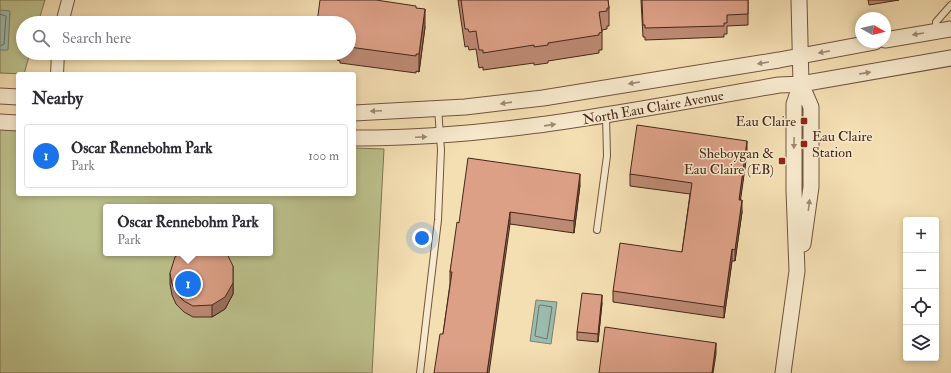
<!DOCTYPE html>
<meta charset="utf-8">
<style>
:root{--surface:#fff;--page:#f7f7f7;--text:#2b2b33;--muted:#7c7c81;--line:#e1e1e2;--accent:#1a73e8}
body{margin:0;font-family:"IM FELL Double Pica",serif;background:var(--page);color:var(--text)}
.controls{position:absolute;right:12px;bottom:12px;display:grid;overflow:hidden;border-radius:4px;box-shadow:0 2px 6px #0003}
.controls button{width:36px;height:36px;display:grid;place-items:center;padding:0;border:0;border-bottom:1px solid var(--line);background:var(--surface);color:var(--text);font:20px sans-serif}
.compass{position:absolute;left:855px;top:12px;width:36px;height:36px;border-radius:50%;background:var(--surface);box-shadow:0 2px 6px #0003;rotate:98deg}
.you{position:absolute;left:422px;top:238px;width:14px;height:14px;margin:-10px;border:3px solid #fff;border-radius:50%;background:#1a73e8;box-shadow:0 0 0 6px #1a73e833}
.badge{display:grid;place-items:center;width:26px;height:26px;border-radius:50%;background:var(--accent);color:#fff;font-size:13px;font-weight:700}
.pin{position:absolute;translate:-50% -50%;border:2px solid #fff;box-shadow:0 1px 4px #0006}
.popup{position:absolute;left:103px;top:204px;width:170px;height:52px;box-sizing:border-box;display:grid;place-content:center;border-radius:4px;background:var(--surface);filter:drop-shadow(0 1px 3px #0005);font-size:13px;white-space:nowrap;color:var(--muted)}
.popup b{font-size:15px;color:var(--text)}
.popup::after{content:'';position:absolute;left:50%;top:100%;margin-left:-8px;border:8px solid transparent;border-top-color:var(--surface)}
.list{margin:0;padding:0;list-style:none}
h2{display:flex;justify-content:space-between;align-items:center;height:52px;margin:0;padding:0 16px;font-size:17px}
h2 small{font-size:13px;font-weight:400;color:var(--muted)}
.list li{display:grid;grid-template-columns:26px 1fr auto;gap:12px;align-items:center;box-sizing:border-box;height:64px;margin:0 8px 8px;padding:0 8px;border:1px solid var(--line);border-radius:4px}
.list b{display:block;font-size:15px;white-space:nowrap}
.list p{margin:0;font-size:13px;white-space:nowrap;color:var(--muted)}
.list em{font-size:13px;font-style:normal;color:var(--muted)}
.icon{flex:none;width:22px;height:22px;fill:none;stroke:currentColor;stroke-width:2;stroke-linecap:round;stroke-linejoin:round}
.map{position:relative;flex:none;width:951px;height:373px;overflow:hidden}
.search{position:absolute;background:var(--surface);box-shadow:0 2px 6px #0003;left:16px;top:16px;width:340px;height:44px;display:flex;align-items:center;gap:10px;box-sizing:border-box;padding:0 14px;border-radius:22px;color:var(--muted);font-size:15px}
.panel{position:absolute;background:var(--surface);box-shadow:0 2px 6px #0003;left:16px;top:72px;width:340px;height:124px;border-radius:4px}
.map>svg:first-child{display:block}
.green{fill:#bcc18c;stroke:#807452;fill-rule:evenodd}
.water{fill:#9cbcae;stroke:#798072}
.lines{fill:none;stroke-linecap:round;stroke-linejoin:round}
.shore{stroke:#707163;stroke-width:1}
.service-casing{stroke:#71543f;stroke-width:8}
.minor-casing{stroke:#71543f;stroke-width:14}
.tertiary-casing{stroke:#71543f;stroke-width:17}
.service{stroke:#f8eace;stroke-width:6}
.minor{stroke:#f8eace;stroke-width:12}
.tertiary{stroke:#f8eace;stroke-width:15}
.wall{fill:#bd8a74;stroke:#452618}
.shaded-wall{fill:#9a705e;stroke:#452618}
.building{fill:#dca087;stroke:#452618}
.oneway{fill:#9e8873}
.poi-dot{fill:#8f2418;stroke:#f8eace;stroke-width:1.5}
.labels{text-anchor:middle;stroke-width:3;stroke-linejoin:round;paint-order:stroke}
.street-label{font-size:14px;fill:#452618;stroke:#f8eace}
.poi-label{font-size:14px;fill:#452618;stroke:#f8eace;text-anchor:end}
</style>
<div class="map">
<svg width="951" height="373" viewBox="0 0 951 373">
<rect width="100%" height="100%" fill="#f4dfb3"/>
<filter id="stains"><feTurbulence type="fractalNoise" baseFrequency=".005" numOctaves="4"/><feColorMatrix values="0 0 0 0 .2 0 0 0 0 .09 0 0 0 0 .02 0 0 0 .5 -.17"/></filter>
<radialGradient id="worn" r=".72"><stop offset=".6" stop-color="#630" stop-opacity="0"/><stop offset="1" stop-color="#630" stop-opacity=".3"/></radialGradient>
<path class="green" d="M0,0H45L38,23H23V53H30L24,74L0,73Z
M0,129L18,130V194H354V148L384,149L372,373H0ZM106,207H270V253H106Z"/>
<path class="water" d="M0,10L10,11L8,50H0Z
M536,300L557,302L551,344L530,341Z"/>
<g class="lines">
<path class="shore" d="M0,14L6,16L4,44L0,46
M541,305L552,307L547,339L535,336L539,306Z"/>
<g class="service-casing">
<path id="service" d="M936,31V22L951,5
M597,230L607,156L606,115
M420,373L438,220L441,150L438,108"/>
</g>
<g class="minor-casing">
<path id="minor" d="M62,23L68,0
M57,74L58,53"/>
</g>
<g class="tertiary-casing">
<path id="tertiary" d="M799,0L801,84L811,107V187L803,244
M885,40L951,29
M0,96L18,97
M354,113L465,107L543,98L779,60L875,42
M0,122L18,123
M354,138C498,139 638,109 779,85L801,84L951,58
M783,373L797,271L794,190V104L801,84"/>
</g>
<use href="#service" class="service"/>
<use href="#minor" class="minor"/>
<use href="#tertiary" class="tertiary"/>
</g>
<path class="wall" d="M458,0H608L609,8V26H607V29L602,30V50H599V53L548,61V63L534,65V63L483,70V67L479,68L476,49L469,50L468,46L465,47Z
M641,0H748V25L727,26V34H724V37L645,40V37H643Z
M868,0H899L869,5Z
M416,8L425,27L419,72L416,71V73L340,63V61L337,60V53H349V23Z
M747,153L740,200L742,212L735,261H732L724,318L613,302V291L682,252L690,194L630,186V174Z
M580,185L574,233L510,224L443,334L450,284V272L459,223Z
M233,266V294L225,309L212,317H193L184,312L176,304L172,295L170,284V273Z
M602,303L598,342L577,340V332Z"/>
<path class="shaded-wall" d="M425,9V27L419,72V54Z
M747,141V153L739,211V200Z
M580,174V185L574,233V221Z
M742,200V212L735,261V250Z
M510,212V224L489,373H487Z
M732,249V261L724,318V307Z
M233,283V294L225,309L212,317V305Z
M602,295V303L598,342V334Z
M716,343V354L713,373H712Z"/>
<path class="building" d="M320,0H376L416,6V8L425,9L419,54H416V56L349,47V23H317Z
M461,0H608L609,8H607V11L599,12L602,32L599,33V35L548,43V45L534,47V45L483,53V50H479L476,31L469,32L468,29H465Z
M642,0H748V14L727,15V23H724V26L645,28V25H643Z
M637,125L747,141L739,200H742L735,250L732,249L724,307L613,291L620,243L682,252L692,183L630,174Z
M468,158L580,174L574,221L510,212L487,373H434L440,334H443L452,272H450L457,222L459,223Z
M180,253H226L228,256L233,266V283L225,297L212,305L193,306L184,301L176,293L172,284L170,273L175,257Z
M582,293L602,295L598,334L577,332Z
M605,327L716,343L712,373H599Z"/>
<defs><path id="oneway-solid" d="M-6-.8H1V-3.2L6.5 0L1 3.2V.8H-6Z"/></defs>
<g class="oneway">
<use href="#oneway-solid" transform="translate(918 34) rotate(171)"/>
<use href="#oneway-solid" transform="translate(824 52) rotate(169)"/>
<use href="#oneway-solid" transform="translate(763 63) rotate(171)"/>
<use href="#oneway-solid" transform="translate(865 73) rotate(-9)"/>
<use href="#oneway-solid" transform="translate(634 83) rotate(171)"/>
<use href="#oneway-solid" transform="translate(506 103) rotate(172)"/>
<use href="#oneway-solid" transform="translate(376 111) rotate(177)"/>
<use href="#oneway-solid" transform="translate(550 125) rotate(-8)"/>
<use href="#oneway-solid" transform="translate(421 137) rotate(-2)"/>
<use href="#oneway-solid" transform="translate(794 143) rotate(91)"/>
<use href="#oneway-solid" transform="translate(809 205) rotate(-83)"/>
</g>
<g class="poi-dot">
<rect x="800" y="117" width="8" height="8" rx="2"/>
<rect x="800" y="140" width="8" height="8" rx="2"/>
<rect x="778" y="157" width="8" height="8" rx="2"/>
</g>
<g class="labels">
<g class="street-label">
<text transform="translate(653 107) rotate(-10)" y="5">North Eau Claire Avenue</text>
</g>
<g class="poi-label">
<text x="796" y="126">Eau Claire</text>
<text x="812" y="141" text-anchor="start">Eau Claire<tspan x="812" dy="16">Station</tspan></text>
<text x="774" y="158">Sheboygan &amp;<tspan x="774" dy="16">Eau Claire (EB)</tspan></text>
</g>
</g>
<rect width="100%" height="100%" filter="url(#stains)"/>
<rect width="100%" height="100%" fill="url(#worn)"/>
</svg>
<div class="controls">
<button>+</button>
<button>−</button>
<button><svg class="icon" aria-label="locate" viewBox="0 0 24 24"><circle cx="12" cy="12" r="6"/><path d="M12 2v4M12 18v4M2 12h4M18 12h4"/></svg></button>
<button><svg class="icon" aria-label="layers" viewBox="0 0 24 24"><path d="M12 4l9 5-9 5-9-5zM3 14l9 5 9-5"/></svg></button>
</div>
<svg class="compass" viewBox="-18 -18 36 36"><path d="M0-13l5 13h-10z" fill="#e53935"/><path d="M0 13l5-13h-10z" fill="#7c7c81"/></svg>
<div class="you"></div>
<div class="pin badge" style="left:188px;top:284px">1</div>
<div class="popup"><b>Oscar Rennebohm Park</b>Park</div>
<div class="search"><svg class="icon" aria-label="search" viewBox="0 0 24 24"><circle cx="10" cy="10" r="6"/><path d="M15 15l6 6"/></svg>Search here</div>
<section class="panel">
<h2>Nearby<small></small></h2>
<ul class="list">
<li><span class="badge">1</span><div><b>Oscar Rennebohm Park</b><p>Park</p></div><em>100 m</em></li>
</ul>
</section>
</div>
